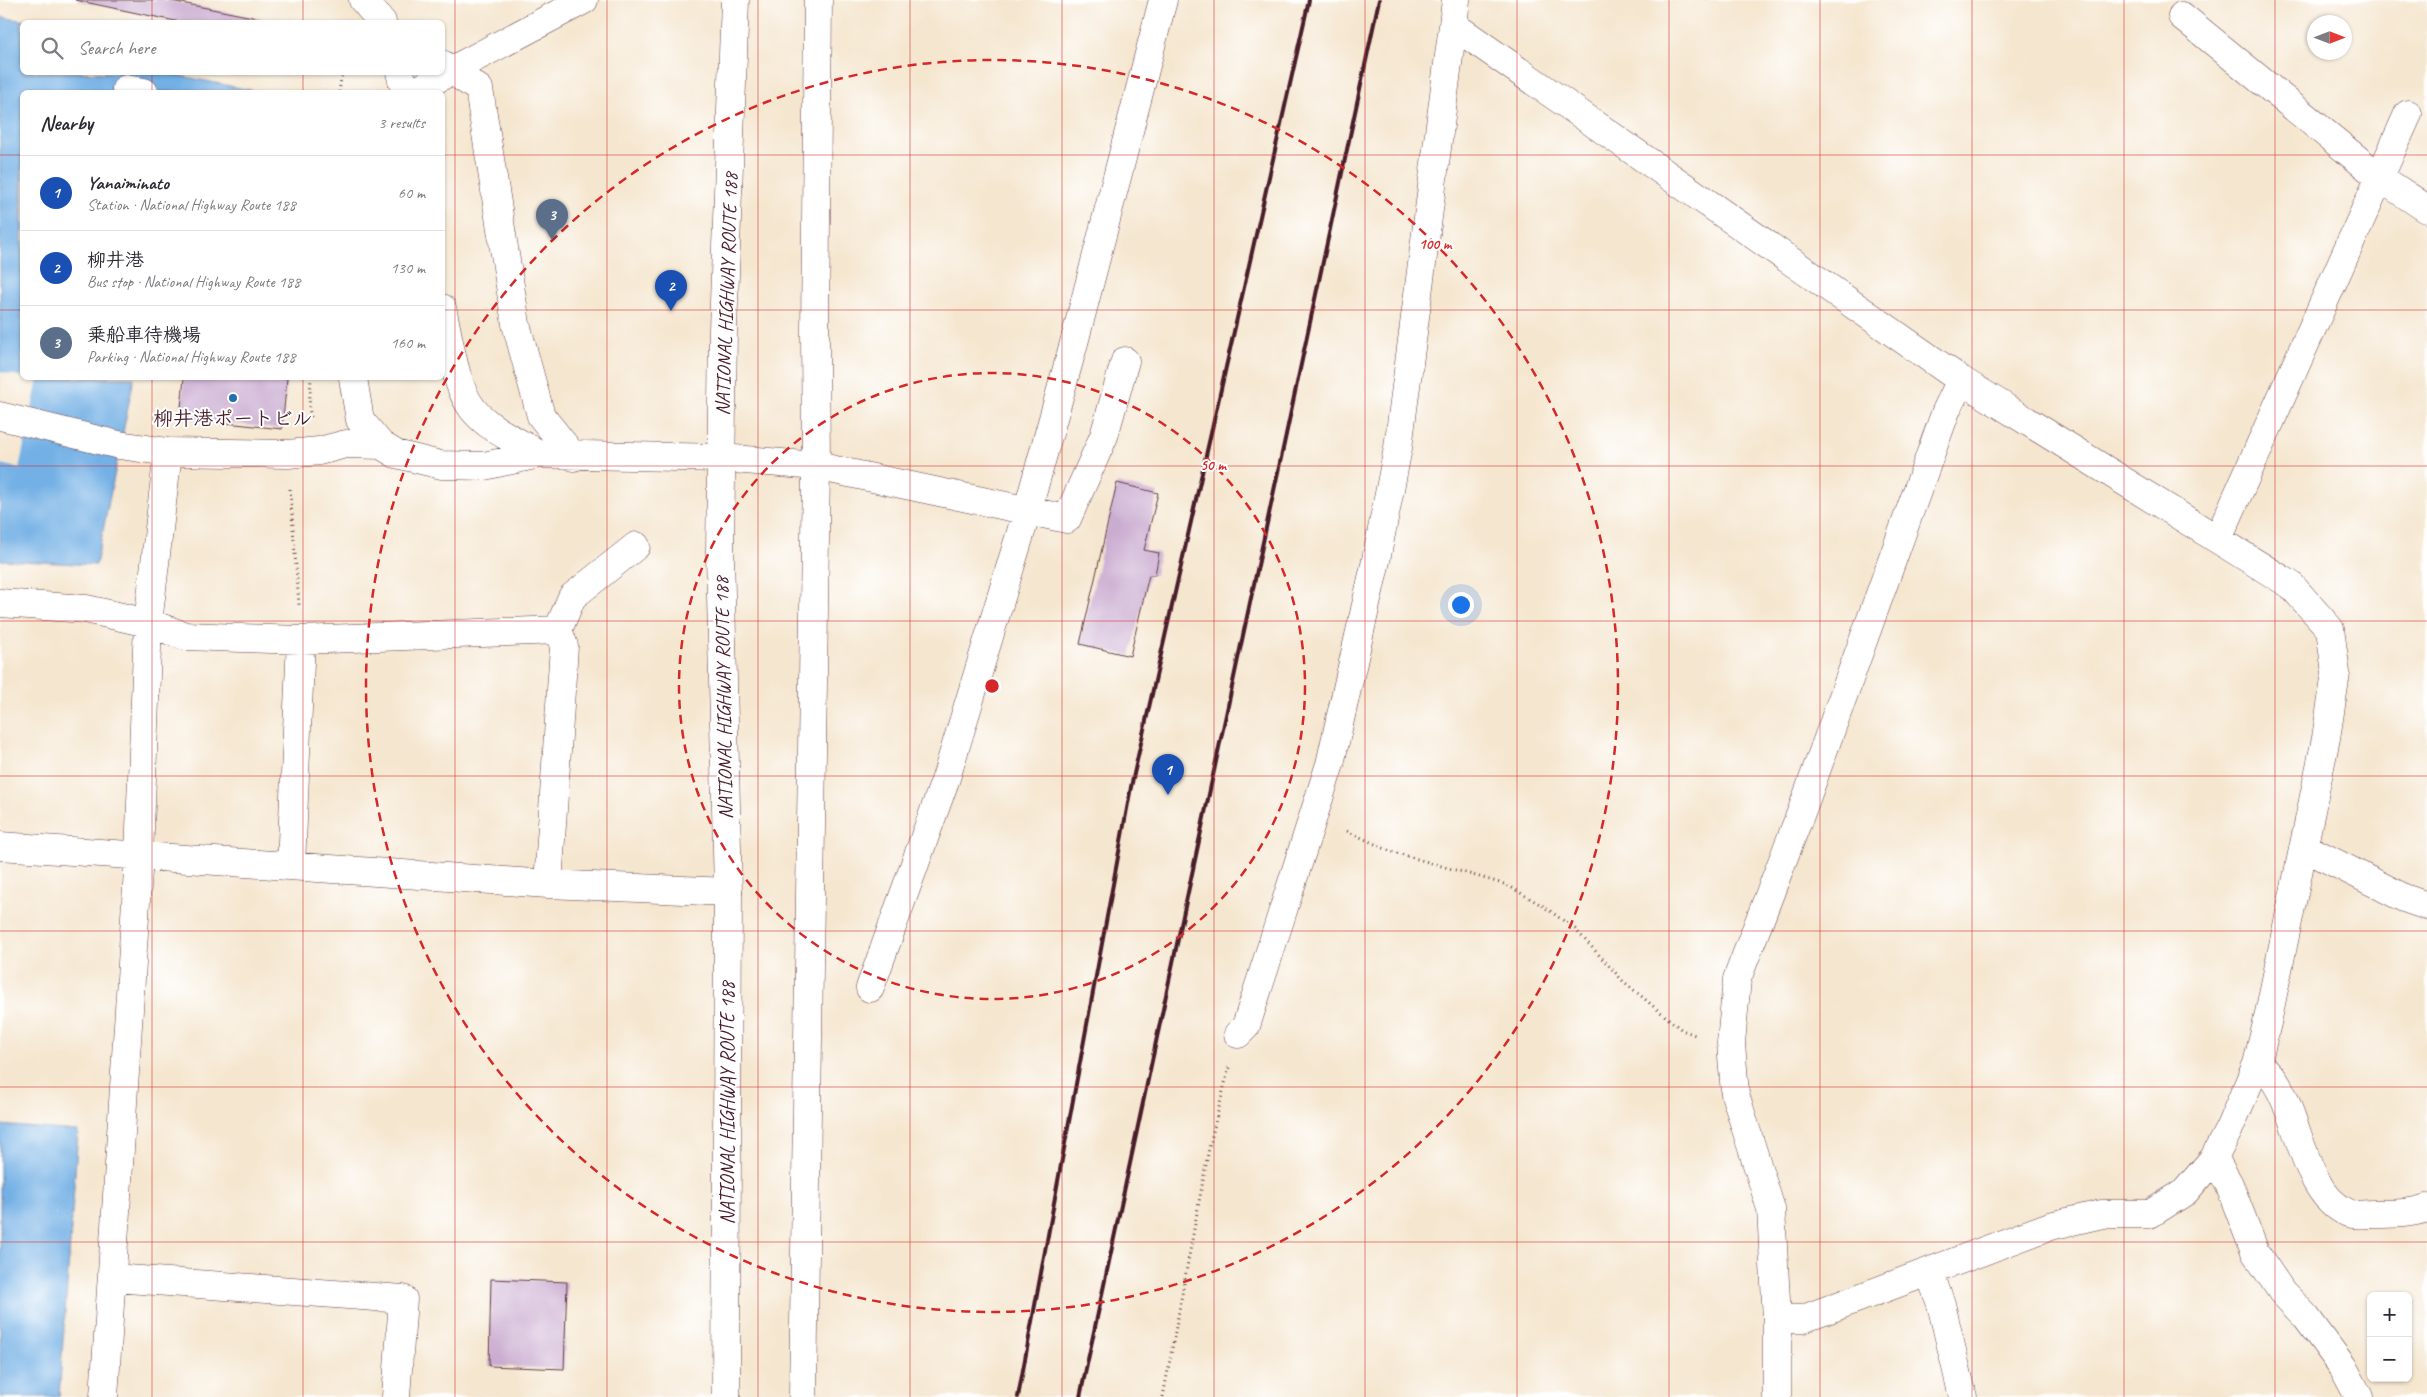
<!DOCTYPE html>
<meta charset="utf-8">
<style>
:root{--surface:#fff;--page:#f7f7f7;--text:#2b2b33;--muted:#7c7c81;--line:#e1e1e2;--accent:#2563eb}
body{margin:0;font-family:Caveat,"Klee One",sans-serif;background:var(--page);color:var(--text)}
.controls{position:absolute;right:15px;bottom:15px;display:grid;overflow:hidden;border-radius:8px;box-shadow:0 1px 4px #0004}
.controls button{width:45px;height:45px;display:grid;place-items:center;padding:0;border:0;border-bottom:1px solid var(--line);background:var(--surface);color:var(--text);font:25px sans-serif}
.compass{position:absolute;left:2307px;top:15px;width:45px;height:45px;border-radius:50%;background:var(--surface);box-shadow:0 1px 4px #0004;rotate:90deg}
.you{position:absolute;left:1460px;top:604px;width:18px;height:18px;margin:-12px;border:4px solid #fff;border-radius:50%;background:#1a73e8;box-shadow:0 0 0 8px #1a73e833}
.badge{display:grid;place-items:center;width:32px;height:32px;border-radius:50%;background:var(--accent);color:#fff;font-size:16px;font-weight:700}
.pin{position:absolute;translate:-50% -41px;filter:drop-shadow(0 1px 2px #0008)}
.pin::after{content:'';position:absolute;top:26px;width:18px;height:15px;background:inherit;clip-path:polygon(0 0,100% 0,50% 100%)}
.list{margin:0;padding:0;list-style:none}
h2{display:flex;justify-content:space-between;align-items:center;height:65px;margin:0;padding:0 20px;font-size:21px}
h2 small{font-size:16px;font-weight:400;color:var(--muted)}
.list li{display:grid;grid-template-columns:32px 1fr auto;gap:15px;align-items:center;box-sizing:border-box;height:75px;padding:0 20px;border-top:1px solid var(--line)}
.list b{display:block;font-size:19px;white-space:nowrap}
.list p{margin:0;font-size:16px;white-space:nowrap;color:var(--muted)}
.list em{font-size:16px;font-style:normal;color:var(--muted)}
.icon{flex:none;width:28px;height:28px;fill:none;stroke:currentColor;stroke-width:2;stroke-linecap:round;stroke-linejoin:round}
.map{position:relative;flex:none;width:2427px;height:1397px;overflow:hidden}
.search{position:absolute;background:var(--surface);box-shadow:0 1px 4px #0004;left:20px;top:20px;width:425px;height:55px;display:flex;align-items:center;gap:12px;box-sizing:border-box;padding:0 18px;border-radius:8px;color:var(--muted);font-size:19px}
.panel{position:absolute;background:var(--surface);box-shadow:0 1px 4px #0004;left:20px;top:90px;width:425px;height:290px;border-radius:8px}
.map>svg:first-child{display:block}
.water{fill:#73b0e5;stroke:#5e6888}
.pier{fill:#f5e6cf}
.building{fill:#caacd0}
.lines{fill:none;stroke-linecap:round;stroke-linejoin:round}
.minor-casing{stroke:#643d44;stroke-width:29}
.highway-casing{stroke:#643d44;stroke-width:29}
.path{stroke:#643d44;stroke-width:3;stroke-dasharray:1 4;stroke-linecap:butt}
.minor{stroke:#fff;stroke-width:28}
.highway{stroke:#fff;stroke-width:28}
.rail{stroke:#4a1f2b;stroke-width:4}
.grid{fill:none;stroke:#d62828;stroke-width:1;stroke-opacity:0.55}
.ring{fill:none;stroke:#d62828;stroke-width:2.5;stroke-dasharray:9 6}
.poi-dot{fill:#1f6fb2;stroke:#fff;stroke-width:2}
.labels{text-anchor:middle;stroke-width:4;stroke-linejoin:round;paint-order:stroke}
.street-label{font-size:20px;fill:#4a1f2b;stroke:#fff}
.poi-label{font-size:20px;font-weight:bold;fill:#4a1f2b;stroke:#fff}
.centre{fill:#d62828;stroke:#fff;stroke-width:2.5}
.ring-label{font-size:15px;text-anchor:middle;font-weight:bold;fill:#d62828;stroke:#fff;stroke-width:4;stroke-linejoin:round;paint-order:stroke}
</style>
<div class="map">
<svg width="2427" height="1397" viewBox="0 0 2427 1397">
<rect width="100%" height="100%" fill="#fff"/>
<filter id="ink" filterUnits="userSpaceOnUse"><feTurbulence type="fractalNoise" baseFrequency=".02" numOctaves="2"/><feDisplacementMap in="SourceGraphic" scale="10" xChannelSelector="R" yChannelSelector="G"/><feConvolveMatrix kernelMatrix="1 2 1 2 8 2 1 2 1" color-interpolation-filters="sRGB"/></filter>
<filter id="wash" filterUnits="userSpaceOnUse"><feTurbulence type="fractalNoise" baseFrequency=".0096" numOctaves="4" result="noise"/><feDisplacementMap in="SourceGraphic" scale="20" xChannelSelector="R" yChannelSelector="G"/><feGaussianBlur stdDeviation="1.12" result="paint"/><feColorMatrix in="noise" values="0 0 0 0 0 0 0 0 0 0 0 0 0 0 0 0 0 1.4 0 .05"/><feComposite in="paint" operator="in"/></filter>
<g filter="url(#wash)">
<rect width="100%" height="100%" fill="#f5e6cf"/>
<path class="water" d="M0,17L33,22H22V72L167,73L260,92H22V378H134L96,565L0,560Z
M0,1125L78,1131L59,1397H0Z"/>
<path class="pier" d="M0,372L38,380L19,468L0,464Z"/>
<g id="blocks">
<path class="building" d="M75,0H166L278,22H180Z
M184,378H287L282,429L180,418Z
M1117,483L1158,493L1144,550L1159,553L1155,575H1149L1130,656L1080,644Z
M491,1279L567,1282L564,1369L489,1366Z"/>
</g>
</g>
<g filter="url(#ink)">
<use href="#blocks" fill-opacity="0" stroke="#643d44" stroke-width="1"/>
<g class="lines">
<g class="minor-casing">
<path id="minor" d="M363,0L382,22
M1456,0L1453,25L1961,380L2291,585L2330,629L2336,673L2326,738L2267,1023L2257,1064L2229,1129L2214,1158L2185,1192L2150,1214H2102L2050,1226L1803,1319H1777
M2182,16L2379,177L2427,209
M442,64L479,89L516,324L541,416L574,457
M400,72L405,92
M126,89L144,92
M415,92L452,70L584,0
M442,308C449,337 454,384 472,408C488,429 517,441 539,454
M353,378L360,420L381,445L396,454L441,465L484,466L539,454L722,458L816,466L1067,519L1104,436L1125,361
M0,416L119,445L168,452
M2218,539L2408,114
M0,603L86,609L148,623L185,636L301,640L558,630L564,646L548,884
M558,630L572,597L636,546
M0,846L548,884L728,892
M2304,847L2404,898L2427,906
M291,865L301,640
M870,988L946,778L1027,512L1074,343L1163,0
M1238,1034L1246,1026L1330,764L1375,565L1398,448L1453,25
M2257,1064C2301,1088 2294,1189 2348,1213C2355,1216 2366,1214 2374,1214C2392,1214 2410,1214 2427,1208
M2214,1158L2229,1184L2255,1252L2282,1292L2306,1317L2343,1367L2359,1397
M1929,1272L1941,1304L1963,1397
M113,1278L403,1299L396,1397
M104,1397L139,855L148,623L168,452L288,454L319,451L346,444L381,445
M1777,1397V1319L1771,1209L1735,1094L1731,1043L1737,979L1802,810L1946,411L1961,380"/>
</g>
<g class="highway-casing">
<path id="highway" d="M726,1397L728,892L720,553L723,330L735,0
M803,1397L816,466L815,333L818,0"/>
</g>
<path class="path" d="M339,92L342,72
M311,417L309,408L311,378
M290,489L299,605
M1347,831L1390,851L1507,885L1543,906L1575,929L1623,981L1682,1030L1695,1035
M1163,1397L1209,1148L1229,1067"/>
<use href="#minor" class="minor"/>
<use href="#highway" class="highway"/>
<path class="rail" d="M1018,1397L1131,787L1309,0
M1080,1397L1379,0"/>
</g>
</g>
<path class="grid" d="M152,0V22M303,0V22M455,0V1397M607,0V1397M758,0V1397M910,0V1397M1062,0V1397M1214,0V1397M1365,0V1397M1517,0V1397M1669,0V1397M1820,0V1397M1972,0V1397M2124,0V1397M2275,0V1397M152,72V92M303,72V92M0,155H22M442,155H2427M0,310H22M442,310H2427M152,378V1397M303,378V1397M0,466H2427M0,621H2427M0,776H2427M0,931H2427M0,1087H2427M0,1242H2427"/>
<g class="ring">
<circle cx="992" cy="686" r="313"/>
<circle cx="992" cy="686" r="626"/>
</g>
<circle class="poi-dot" cx="233" cy="398" r="5"/>
<g class="labels">
<g class="street-label">
<text transform="translate(726 294) rotate(-88)" y="7">NATIONAL HIGHWAY ROUTE 188</text>
<text transform="translate(723 698) rotate(-91)" y="7">NATIONAL HIGHWAY ROUTE 188</text>
<text transform="translate(727 1103) rotate(-90)" y="7">NATIONAL HIGHWAY ROUTE 188</text>
</g>
<g class="poi-label">
<text x="233" y="425">柳井港ポートビル</text>
</g>
</g>
<circle cx="992" cy="686" r="8" class="centre"/>
<g class="ring-label">
<text x="1435" y="249">100 m</text>
<text x="1213" y="470">50 m</text>
</g>
</svg>
<div class="controls">
<button>+</button>
<button>−</button>
</div>
<svg class="compass" viewBox="-18 -18 36 36"><path d="M0-13l5 13h-10z" fill="#e53935"/><path d="M0 13l5-13h-10z" fill="#7c7c81"/></svg>
<div class="you"></div>
<div class="pin badge" style="left:1168px;top:795px;background:#1a4fb4">1</div>
<div class="pin badge" style="left:671px;top:311px;background:#1a4fb4">2</div>
<div class="pin badge" style="left:552px;top:240px;background:#5c6f8a">3</div>
<div class="search"><svg class="icon" aria-label="search" viewBox="0 0 24 24"><circle cx="10" cy="10" r="6"/><path d="M15 15l6 6"/></svg>Search here</div>
<section class="panel">
<h2>Nearby<small>3 results</small></h2>
<ul class="list">
<li><span class="badge" style="background:#1a4fb4">1</span><div><b>Yanaiminato</b><p>Station · National Highway Route 188</p></div><em>60 m</em></li>
<li><span class="badge" style="background:#1a4fb4">2</span><div><b>柳井港</b><p>Bus stop · National Highway Route 188</p></div><em>130 m</em></li>
<li><span class="badge" style="background:#5c6f8a">3</span><div><b>乗船車待機場</b><p>Parking · National Highway Route 188</p></div><em>160 m</em></li>
</ul>
</section>
</div>
